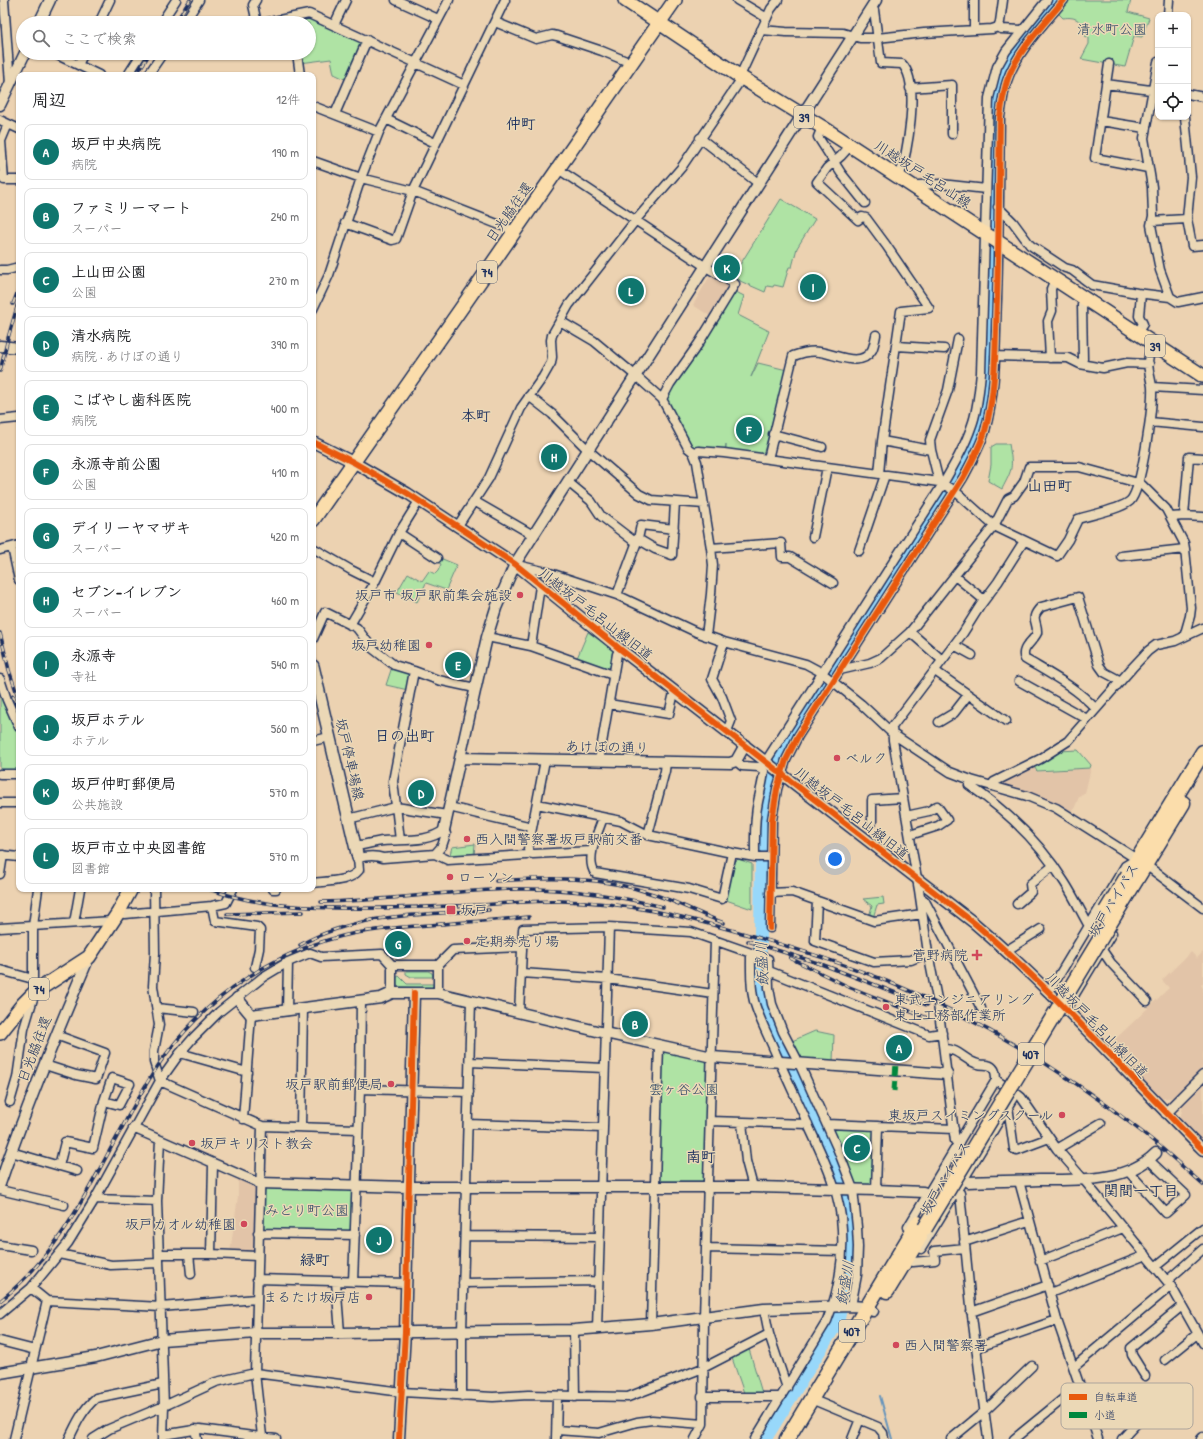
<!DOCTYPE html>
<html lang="ja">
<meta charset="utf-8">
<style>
:root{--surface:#fff;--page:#f2f2f2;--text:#202124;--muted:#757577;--line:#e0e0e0;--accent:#0f766e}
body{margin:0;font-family:"Patrick Hand","Klee One",sans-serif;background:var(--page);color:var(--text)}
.controls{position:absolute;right:12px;top:12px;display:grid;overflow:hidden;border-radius:8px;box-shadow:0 1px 3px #0004}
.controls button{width:36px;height:36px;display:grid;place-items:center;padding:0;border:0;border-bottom:1px solid var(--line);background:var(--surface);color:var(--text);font:20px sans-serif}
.you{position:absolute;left:835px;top:859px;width:14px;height:14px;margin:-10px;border:3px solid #fff;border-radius:50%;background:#1a73e8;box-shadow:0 0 0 6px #1a73e833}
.badge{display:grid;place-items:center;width:26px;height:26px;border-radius:50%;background:var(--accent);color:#fff;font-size:13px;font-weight:700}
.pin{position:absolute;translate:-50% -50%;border:2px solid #fff;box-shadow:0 1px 4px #0006}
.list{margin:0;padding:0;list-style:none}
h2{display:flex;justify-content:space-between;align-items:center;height:52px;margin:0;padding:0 16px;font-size:17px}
h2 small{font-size:13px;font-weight:400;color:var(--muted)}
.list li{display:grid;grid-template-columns:26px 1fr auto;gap:12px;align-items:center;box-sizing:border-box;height:56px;margin:0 8px 8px;padding:0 8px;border:1px solid var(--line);border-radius:8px}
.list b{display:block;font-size:15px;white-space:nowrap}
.list p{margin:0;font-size:13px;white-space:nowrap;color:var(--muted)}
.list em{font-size:13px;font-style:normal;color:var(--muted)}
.icon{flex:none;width:22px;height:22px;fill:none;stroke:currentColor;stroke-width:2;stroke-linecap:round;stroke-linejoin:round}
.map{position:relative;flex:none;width:1203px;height:1439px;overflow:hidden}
.search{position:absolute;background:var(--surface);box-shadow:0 1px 3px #0004;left:16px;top:16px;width:300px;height:44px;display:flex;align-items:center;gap:10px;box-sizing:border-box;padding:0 14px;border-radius:22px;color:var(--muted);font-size:15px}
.panel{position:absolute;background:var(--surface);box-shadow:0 1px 3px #0004;left:16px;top:72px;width:300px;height:820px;border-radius:8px}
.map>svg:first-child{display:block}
.built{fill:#e2c4a8}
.green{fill:#afe3a4;stroke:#658981}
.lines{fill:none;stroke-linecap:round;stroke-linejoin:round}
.stream{stroke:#6694bc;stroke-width:2}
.river{stroke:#98d8fa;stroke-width:13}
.minor-casing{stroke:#1b2f5e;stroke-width:11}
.tertiary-casing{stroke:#1b2f5e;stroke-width:13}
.secondary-casing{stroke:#1b2f5e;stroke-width:14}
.primary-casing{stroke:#1b2f5e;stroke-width:16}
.trunk-casing{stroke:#1b2f5e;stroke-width:17}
.minor{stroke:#ebd8b6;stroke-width:8}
.tertiary{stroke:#ebd8b6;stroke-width:10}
.secondary{stroke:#ebd8b6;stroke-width:11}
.primary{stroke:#fbddab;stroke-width:13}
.trunk{stroke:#fbddab;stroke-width:14}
.rail-casing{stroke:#1b2f5e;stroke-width:3.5}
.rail{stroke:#ebd8b6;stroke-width:2;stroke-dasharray:6;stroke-linecap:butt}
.trunk-bridge-casing{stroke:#1b2f5e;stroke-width:17;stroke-linecap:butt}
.trunk-bridge{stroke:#fbddab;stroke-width:14}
.quiet{stroke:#00873e;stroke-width:5;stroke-dasharray:10 5;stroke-linecap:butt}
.cycleway-casing{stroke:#ebd8b6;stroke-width:8}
.cycleway{stroke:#e8590c;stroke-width:6}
.poi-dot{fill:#d1495b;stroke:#ebd8b6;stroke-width:1.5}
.labels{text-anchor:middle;stroke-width:3;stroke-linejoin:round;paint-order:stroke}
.shield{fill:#ebd8b6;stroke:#596278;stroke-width:1}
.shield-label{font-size:13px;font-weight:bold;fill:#1b2f5e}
.park-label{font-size:14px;fill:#314a68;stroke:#ebd8b6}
.street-label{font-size:14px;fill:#1b2f5e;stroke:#ebd8b6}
.poi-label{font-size:14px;fill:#1b2f5e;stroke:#ebd8b6;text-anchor:start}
.neighbourhood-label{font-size:15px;font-weight:bold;fill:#1b2f5e;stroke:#ebd8b6}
.water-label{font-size:15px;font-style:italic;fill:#2e4875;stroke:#ebd8b6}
.key{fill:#ebd8b6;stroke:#ada59c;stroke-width:1}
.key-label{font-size:11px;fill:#1b2f5e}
</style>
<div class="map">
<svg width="1203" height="1439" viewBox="0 0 1203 1439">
<rect width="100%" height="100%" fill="#ecd2b1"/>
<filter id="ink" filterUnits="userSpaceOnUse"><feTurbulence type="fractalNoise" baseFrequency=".025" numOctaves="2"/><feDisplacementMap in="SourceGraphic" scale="8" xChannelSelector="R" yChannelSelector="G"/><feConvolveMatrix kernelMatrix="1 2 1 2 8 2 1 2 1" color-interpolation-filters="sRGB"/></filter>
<g filter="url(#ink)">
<path class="built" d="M711,274L732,285L713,318L693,305Z
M1032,767L1038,772L1091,768L1085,793L1079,797L1072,814L1045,799L1023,790L1004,786L1003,780Z
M1191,952L1197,958L1203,952V983L1201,985L1203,988V1067L1174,1097L1160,1099L1108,1046L1169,988L1162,980Z
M1203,1086V1142L1180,1119L1183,1106Z
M238,1178L255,1186L254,1252L230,1253L238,1196Z"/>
<path class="green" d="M1068,0H1131L1128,12L1149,18L1142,37L1134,36L1125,67L1081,59L1089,44V38L1085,36C1083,21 1077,16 1063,18L1058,13Z
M308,18L363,42L347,80L334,74L331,59L300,63L298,53H309V23L292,22L293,21Z
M781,199L815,219L797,248L792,267H789L783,287L774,285L773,287L767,286L765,292L740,281V280L733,276Z
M734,291L744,296L738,315L769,331L751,377L758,363L787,370L763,455L726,450V444L725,450L695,448L690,446L665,400L666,395Z
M996,444H1009C1013,468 1013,468 1002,489L988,481L991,465V447Z
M440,558L457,565L446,590L426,583L417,602L397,592L408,573L422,581L429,571L435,574L438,571L441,564L437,562Z
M588,632L612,649L614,652L611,668L609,670L577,658Z
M392,667L409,672L408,690L386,685Z
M0,690L19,732V772H0Z
M1078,750L1091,765L1090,768L1037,771L1034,767L1059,751Z
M475,844L474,856L449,858L452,847Z
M738,859L752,864V909L726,900L735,862Z
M883,897L884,904L877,905L873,918L869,917L872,906L863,899Z
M406,971H428L432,973L433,977H411L406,974Z
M399,976L407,984H433V988L400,987L397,985V977Z
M815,1031L834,1035L833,1061L800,1059L792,1041Z
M662,1049L708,1059L704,1181H658Z
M835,1128L874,1130L873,1186L854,1185L848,1166L834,1130Z
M263,1187L353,1189L352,1233L262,1231Z
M749,1349L762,1393H744L732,1358Z"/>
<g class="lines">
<path class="stream" d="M840,1315L846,1329
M880,1396L892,1439"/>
<path class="river" d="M765,1439L838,1321L848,1270L850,1250L848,1209L841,1182L775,1029L766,1006L761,988L760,964L762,825L765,803L777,761L792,734L951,481C969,449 982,417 987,380L994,100C1004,55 1027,34 1056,0"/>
<g class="minor-casing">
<path id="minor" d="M4,0L10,84
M256,0L253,5L257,23
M396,0L438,19
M737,0L767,18
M871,8L874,10L881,63L902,64C921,83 907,154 899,178
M1168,15L1169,0
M495,22L536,39L552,35L557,36L602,51L631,63
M99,23L110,0
M161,23L176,0
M184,23L199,0
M264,23L309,14L464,85
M334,25L346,0
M998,27L1001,29L1022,30
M761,30L786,32L843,33L860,38H877L924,33L992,29L998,27L1000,22L1003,0
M974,30V0
M53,53L99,75
M297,53L300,75
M1158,62L1144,138L1152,187L1153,216L1151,225L1160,270L1170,297L1178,302L1203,297
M78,65L84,53
M128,75L142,53
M148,75L163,53
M740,76L771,9L778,0
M1106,84L1109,64
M910,88L952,85V134
M1188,94L1203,97
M313,106L379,132
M335,114L367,40
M1185,117L1191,177L1187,219L1192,246L1203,245
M386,119L435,143
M0,120L19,129
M1101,121L1145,128
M8,124L1,141L4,180H19
M822,127L818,137L841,173L865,203
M700,138L758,183
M850,146L841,156L827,168L817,182L858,220L862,217L866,218L886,245L929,308L901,311L882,441L879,474
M313,161L361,178L413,191L515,231
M1148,168L1095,158L1106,84L1158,91
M558,169L706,267L735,284L699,343L670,384L662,399
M916,188L918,185L941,184L986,189
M998,207L1013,222L1030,245L1065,268L1072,270L1092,285L1137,293L1170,297
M1152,221L1187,219
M345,223L392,240L396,239L413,191L505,0
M0,270H7L19,267
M313,309L329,275L361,178L379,132L449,0
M560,321L594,341L636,376L662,399L688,448L693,452L697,462L711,548L713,565L711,594L706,636
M1137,333L1143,324L1139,316L1141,294
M897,346L944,349
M995,356L1068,358L1080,364L1103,368L1127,363L1149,364
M1050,358L1048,321L1052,311L1051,289L1055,279
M1080,364L1083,359L1082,305L1084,299
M1152,387L1203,390
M529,396L552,414L588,450L639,494L651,500L704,504
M0,420L19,418
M1150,422L1203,427
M773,434L822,447
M882,441L931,450
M693,452L699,451L724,453L939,482L955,491L994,526L1057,556L1068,540L1078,519C1090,515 1121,509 1130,501C1142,490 1153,405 1152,387C1151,377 1146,366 1149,356C1150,353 1153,349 1155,346
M768,459L793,356C801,353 811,350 820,352C836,354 861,369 872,350C874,346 875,340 876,335
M568,482L591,501L601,516L635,542
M939,482L931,450L930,440L948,390L958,339
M474,501L533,535
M1184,516L1189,457L1203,458
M1171,517L1184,516L1203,517
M457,527L489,478L521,408L543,377L551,363L552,357L551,340L552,335L569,305L635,221L681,168L742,78
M399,533L437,558
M813,537L827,467
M638,539L655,549L672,555L675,502
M12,547L19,580
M313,548L351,570L375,582
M711,548L781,543L782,557H790L833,583
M0,550L19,545
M859,551L885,475
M1121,556L1185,549
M517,565L547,572L617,595L696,632L724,642L806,664L821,672L861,704L893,734L950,772L971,780L1027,796L1056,808L1146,865L1203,908
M955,576L984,600
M617,595L638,539L641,525L674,529
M350,625L375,582L399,533L419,501
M487,637L531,646L613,675
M313,639L325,612L357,628L372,648L394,665L414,671L438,680L475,688
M724,642L712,679L722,697L731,721L727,731
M954,645L972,655
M531,646L540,586
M942,660L910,632L994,526L1008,499L1014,496L1024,482L1029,467H1079L1138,483L1142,485L1166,509L1184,543L1185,549L1191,608L1190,616L1184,637
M840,670L870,663L881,658L910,632
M935,671L1006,721
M0,679L7,700L19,727
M1019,681L1087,719
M609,704L669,714L673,697L677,693
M1096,709C1076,687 1050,674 1025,659C1020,648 1033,642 1037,633C1038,621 1029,619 1041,607L1078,597L1099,665L1104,672L1121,681
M939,722L954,713L968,695
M313,741L329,737
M599,761L617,654L620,649
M736,761L742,766L759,767L764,771C763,782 760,792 758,802C754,820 755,839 755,857
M766,761L943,484C954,465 965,446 972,425C978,409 979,390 981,373L989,98L997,67L1006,51L1047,0
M0,774H19
M971,780L969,785C1007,811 1041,844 1065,883C1074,897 1081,912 1089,926
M992,785L994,782L1040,759L1068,741L1132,668L1148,651L1156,645L1175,641L1203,628
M0,803H19
M537,804L621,821L648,835L732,853
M449,807L532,827
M906,816L929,811L937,806L947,820L938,826L910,835
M603,818C598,832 585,859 595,873L689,889L722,899L732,853L755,857H771
M348,819L396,807L447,815
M872,822V800L903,798
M648,835L665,771L666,762
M400,840L393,781L414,671
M529,853L528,849L545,760
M435,854L448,860L526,855L529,853L533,854L592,851
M0,855L19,857
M0,874L3,855
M313,883C327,881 350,882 359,870L358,858C366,856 375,855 383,858L435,854L442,846L446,834L444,830C427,843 403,839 383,841C374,842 364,845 355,846
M154,889L155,953L153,986L159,1025L154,1051V1062L160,1081L262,1126L358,1129
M273,889H276
M770,893L792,892L874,921L922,914
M921,898L925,901L981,1008
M817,901L815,941L874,962L911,960L928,953
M1017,904L1031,892L1030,884L1053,866
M212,906L215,921L257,927L260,930L259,949L255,967
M118,913L125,914L212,906L226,903L233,889
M74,923L80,889
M0,928L112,921
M770,928L772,820L777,789L786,760L798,736L963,478C971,463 980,447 985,431C997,388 995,343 997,299C999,238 999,178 1000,117C1002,105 1003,93 1007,81C1017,51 1044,24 1064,0
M1102,950L1111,963L1147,1001
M1006,951L1041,929
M751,953C751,969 750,986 754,1001C759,1019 769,1037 776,1054C787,1079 799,1104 810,1129C823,1157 837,1186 841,1217C845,1253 840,1288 827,1321L755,1439
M0,970L33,979
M769,971L929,1035L942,1033
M522,973L608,979L713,994
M1049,992L1125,866L1135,860
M392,993V965H438
M438,993V965L453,950L522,947
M157,1008L194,1012
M1066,1009L1112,933
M287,1011L288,962
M519,1013L523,929L609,927L691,932L768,959L769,988L772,1004L783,1032L799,1063L838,1150L853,1189L857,1227L858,1247L857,1275L851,1306
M180,1053L247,1072
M470,1062L604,1068
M45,1065L76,1075L96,1079L105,1053L56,1035
M360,1089L469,1092
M1016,1093L1021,1097L1057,1149L1084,1180L1171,1286L1203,1343
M10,1102L17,1078L24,1029L35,992L33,979V926L38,889
M1008,1106L1014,1149L1017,1150L1049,1138
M243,1119L251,1015
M710,1121L808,1124
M742,1122L746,1161L753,1187
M468,1124L603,1128
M827,1124L954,1129
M301,1127L303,1008
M133,1128L259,1183
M160,1140L157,1201L164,1406L163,1439
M959,1143L955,1141L938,1004L928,953L919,890L893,740L892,727L963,633L980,606L998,582L1024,541
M1057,1149L1101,1123
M954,1151L973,1164L1016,1093L996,1080
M11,1152L77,1171
M59,1166L65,1142L93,1148L104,1101L112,1078L130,1084L119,1105L104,1101
M1128,1171L1166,1213L1186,1195L1149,1160
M1019,1181L1057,1320L1098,1439
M0,1190L64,1205
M876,1190L878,1126
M956,1191L960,1193L972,1316L988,1439
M95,1199L157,1201
M908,1227L996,1080C996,1076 996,1071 993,1068C989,1063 983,1066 978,1064C965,1061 958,1048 944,1049
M258,1233L355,1235
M465,1236L599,1237
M964,1242L1029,1221
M0,1245L31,1250
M706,1248L842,1251
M921,1249L973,1164
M59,1254L111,1265L159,1263
M160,1254H211L257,1256
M189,1254L191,1274
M211,1254L213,1164
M1040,1261L1123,1228
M913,1262L935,1260L934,1251L965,1248
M1155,1267L1203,1228
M257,1279L406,1283
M1167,1281L1203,1249
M336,1282L340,1333
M353,1282L360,1089L361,1000
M463,1283L598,1281
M31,1288L47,1301L161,1307L256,1299
M1050,1293L1146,1255
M764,1309L769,1334L787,1388
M971,1312L1048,1285
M0,1314L31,1288L68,1243L95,1199L160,1081L180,1053L193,1038L219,1012L263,977L288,962L310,953L321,957L382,954L392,965
M651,1324L659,1045
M597,1329L609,927
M574,1330L575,1397
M0,1341L35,1350
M976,1348L1057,1320
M1165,1360L1197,1334
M1074,1367L1171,1286
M1145,1376L1132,1355L1131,1348L1182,1306
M462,1396V1331L471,1001
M702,1397H781
M811,1399L878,1427L883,1433L884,1439
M195,1429L197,1439
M557,1430L599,1433L637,1422L652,1420L703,1424
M163,1435L200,1429L276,1439
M262,1436L255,1373L262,1126
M14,1439L47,1301
M69,1439C76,1424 83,1409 96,1398L163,1384
M93,1439L109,1429L164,1406L216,1382L255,1373L402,1392L493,1397L528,1395L628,1397L703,1368L769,1334
M556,1439L557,1397
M695,1439L703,1424L704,1317L715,940
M852,1439L860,1419
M951,1439L985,1411L1032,1366
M1014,1439L1080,1385
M1122,1439L1152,1407
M1201,1439L1203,1437"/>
</g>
<g class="tertiary-casing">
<path id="tertiary" d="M39,23L50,0
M0,105L25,53
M0,346L19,348
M313,442L353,462L407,493L515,564L620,649L973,922C1055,992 1127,1074 1203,1150
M460,758L730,763L736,761L745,745
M444,830L487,637L496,608L515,564L876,0
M237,998L251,1015L381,998L392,993H438L605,1033L712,1057L947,1074
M1166,1113L1203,1076
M964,1179L968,1182C991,1181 1015,1181 1039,1180C1078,1180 1126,1183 1156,1153
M259,1183L408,1187H753L876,1190L923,1192L927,1194
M0,1184C26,1107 57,1032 89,957
M0,1373L96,1357L162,1340L256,1333H340L574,1330L651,1324L764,1309L851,1306L866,1307L873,1311
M399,1439L405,1332L414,993"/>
</g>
<g class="secondary-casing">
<path id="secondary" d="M313,666L358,858"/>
</g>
<g class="primary-casing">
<path id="primary" d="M625,0L742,78L822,127L1203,376
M313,520L467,300L675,0
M0,1033L23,1004L35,992L89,957L118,913L131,889"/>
</g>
<g class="trunk-casing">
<path id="trunk" d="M1128,875L1203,752
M1136,880L1183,803
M887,1291L920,1237
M787,1439L918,1223"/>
</g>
<use href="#minor" class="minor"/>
<use href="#tertiary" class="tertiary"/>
<use href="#secondary" class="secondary"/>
<use href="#primary" class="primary"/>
<use href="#trunk" class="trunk"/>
<g class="rail-casing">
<path id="rail" d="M175,23L190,0
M136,75L150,53
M13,304L19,288
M0,371L8,338L19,300
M0,633L9,670L19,700
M13,696L19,711
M496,881C550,877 602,876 653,894C677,902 700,914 724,923
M209,889C250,904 292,907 336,908C384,909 432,907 481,905C507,903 534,901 561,901C631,902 690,918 756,937C797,949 838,962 879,978C973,1016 1062,1069 1142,1132C1163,1148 1183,1167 1203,1185
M321,902C387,901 452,890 518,889C567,888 615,895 663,907
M227,914L303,912
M748,941L821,964L927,1005
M300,945C359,912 424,915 489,910
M790,958L849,987L927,1018
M0,1301C58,1254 83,1199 118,1135C133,1108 147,1079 167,1053C213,992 280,948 356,933C384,928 413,926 441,924C470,922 500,920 529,917"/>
</g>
<use href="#rail" class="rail"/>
<g class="trunk-bridge-casing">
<path id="trunk-bridge" d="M1106,911L1128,875
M925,1228L1136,880"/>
</g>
<use href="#trunk-bridge" class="trunk-bridge"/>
<path class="quiet" d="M894,1091L896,1063"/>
<g class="cycleway-casing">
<path id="cycleway" d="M313,442L353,462L407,493L515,564L620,649L973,922C1055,992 1127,1074 1203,1150
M770,928L772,820L777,789L786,760L798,736L963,478C971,463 980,447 985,431C997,388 995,343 997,299C999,238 999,178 1000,117C1002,105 1003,93 1007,81C1017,51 1044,24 1064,0
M399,1439L405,1332L414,993"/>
</g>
<use href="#cycleway" class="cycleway"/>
</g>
</g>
<g class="poi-dot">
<circle cx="520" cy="595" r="4"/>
<circle cx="429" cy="645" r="4"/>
<circle cx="837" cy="758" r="4"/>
<circle cx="467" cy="839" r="4"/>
<circle cx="450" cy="877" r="4"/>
<rect x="446" y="905" width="10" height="10" rx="2"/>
<circle cx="467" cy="941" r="4"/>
<path d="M975 949h4v4h4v4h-4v4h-4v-4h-4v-4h4z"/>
<circle cx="886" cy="1007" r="4"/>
<circle cx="391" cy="1084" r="4"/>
<circle cx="1062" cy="1115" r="4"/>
<circle cx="192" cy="1143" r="4"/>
<circle cx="244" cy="1224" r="4"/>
<circle cx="369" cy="1297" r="4"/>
<circle cx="896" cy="1345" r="4"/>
</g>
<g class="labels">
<g class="shield">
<rect x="794" y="106" width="20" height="22" rx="3"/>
<rect x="477" y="261" width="20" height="22" rx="3"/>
<rect x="1145" y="335" width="20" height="22" rx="3"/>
<rect x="29" y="978" width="20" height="22" rx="3"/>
<rect x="1018" y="1043" width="26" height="22" rx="3"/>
<rect x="839" y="1320" width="26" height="22" rx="3"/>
</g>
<g class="shield-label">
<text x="804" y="122">39</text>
<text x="487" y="277">74</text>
<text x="1155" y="351">39</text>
<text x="39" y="994">74</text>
<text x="1031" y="1059">407</text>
<text x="852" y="1336">407</text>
</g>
<g class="park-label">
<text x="1112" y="34">清水町公園</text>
<text x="684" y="1094">雲ヶ谷公園</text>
<text x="307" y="1215">みどり町公園</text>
</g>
<g class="street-label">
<text transform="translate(923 174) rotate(33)" y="5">川越坂戸毛呂山線</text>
<text transform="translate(509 212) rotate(-55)" y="5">日光脇往還</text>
<text transform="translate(596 614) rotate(38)" y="5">川越坂戸毛呂山線旧道</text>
<text transform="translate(607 747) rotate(1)" y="5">あけぼの通り</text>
<text transform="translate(350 759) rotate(77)" y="5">坂戸停車場線</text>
<text transform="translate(852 813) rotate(38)" y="5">川越坂戸毛呂山線旧道</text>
<text transform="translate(1113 900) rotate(-59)" y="5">坂戸バイパス</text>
<text transform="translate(1097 1025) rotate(46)" y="5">川越坂戸毛呂山線旧道</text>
<text transform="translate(34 1049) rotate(-69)" y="5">日光脇往還</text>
<text transform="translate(945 1178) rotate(-59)" y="5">坂戸バイパス</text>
</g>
<g class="poi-label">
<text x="512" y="600" text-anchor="end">坂戸市 坂戸駅前集会施設</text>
<text x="421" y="650" text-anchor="end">坂戸幼稚園</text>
<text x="845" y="763">ベルク</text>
<text x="475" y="844">西入間警察署坂戸駅前交番</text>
<text x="458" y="882">ローソン</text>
<text x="460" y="915">坂戸</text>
<text x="475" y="946">定期券売り場</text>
<text x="968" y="960" text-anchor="end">菅野病院</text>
<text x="894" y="1004">東武エンジニアリング<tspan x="894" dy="16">東上工務部作業所</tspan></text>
<text x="383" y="1089" text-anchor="end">坂戸駅前郵便局</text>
<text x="1054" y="1120" text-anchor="end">東坂戸スイミングスクール</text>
<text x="200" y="1148">坂戸キリスト教会</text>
<text x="236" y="1229" text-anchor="end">坂戸カオル幼稚園</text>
<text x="361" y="1302" text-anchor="end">まるたけ坂戸店</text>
<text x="904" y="1350">西入間警察署</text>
</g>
<g class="neighbourhood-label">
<text x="521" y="129">仲町</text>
<text x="476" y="421">本町</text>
<text x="1050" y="491">山田町</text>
<text x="405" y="741">日の出町</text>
<text x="701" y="1162">南町</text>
<text x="1141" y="1196">関間一丁目</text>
<text x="315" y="1265">緑町</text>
</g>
<g class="water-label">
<text transform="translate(762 964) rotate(-92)" y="5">飯盛川</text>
<text transform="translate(845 1283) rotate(-80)" y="5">飯盛川</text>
</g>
</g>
<rect x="1061" y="1383" width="132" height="46" rx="6" class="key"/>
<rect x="1069" y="1394" width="18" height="6" fill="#e8590c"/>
<rect x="1069" y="1412" width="18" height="6" fill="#00873e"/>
<g class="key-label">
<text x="1094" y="1401">自転車道</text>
<text x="1094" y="1419">小道</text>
</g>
</svg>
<div class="controls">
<button>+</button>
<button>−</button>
<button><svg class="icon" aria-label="locate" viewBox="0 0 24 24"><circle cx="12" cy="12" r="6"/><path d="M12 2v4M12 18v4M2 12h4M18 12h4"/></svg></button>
</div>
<div class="you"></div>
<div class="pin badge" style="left:899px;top:1048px">A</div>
<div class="pin badge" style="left:635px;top:1024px">B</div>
<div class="pin badge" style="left:857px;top:1148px">C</div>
<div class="pin badge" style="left:421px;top:793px">D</div>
<div class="pin badge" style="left:458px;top:665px">E</div>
<div class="pin badge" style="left:749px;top:430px">F</div>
<div class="pin badge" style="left:398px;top:944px">G</div>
<div class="pin badge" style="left:554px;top:457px">H</div>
<div class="pin badge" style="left:813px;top:287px">I</div>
<div class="pin badge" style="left:379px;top:1240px">J</div>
<div class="pin badge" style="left:727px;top:268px">K</div>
<div class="pin badge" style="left:631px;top:291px">L</div>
<div class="search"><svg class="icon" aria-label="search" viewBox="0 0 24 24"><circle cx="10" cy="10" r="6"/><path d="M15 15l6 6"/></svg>ここで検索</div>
<section class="panel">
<h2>周辺<small>12件</small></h2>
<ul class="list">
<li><span class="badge">A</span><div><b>坂戸中央病院</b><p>病院</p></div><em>190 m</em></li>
<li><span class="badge">B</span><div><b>ファミリーマート</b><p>スーパー</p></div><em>240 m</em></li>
<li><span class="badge">C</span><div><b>上山田公園</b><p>公園</p></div><em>270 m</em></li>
<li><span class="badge">D</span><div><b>清水病院</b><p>病院 · あけぼの通り</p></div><em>390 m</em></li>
<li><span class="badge">E</span><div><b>こばやし歯科医院</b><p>病院</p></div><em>400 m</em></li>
<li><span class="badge">F</span><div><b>永源寺前公園</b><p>公園</p></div><em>410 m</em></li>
<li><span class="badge">G</span><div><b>デイリーヤマザキ</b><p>スーパー</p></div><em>420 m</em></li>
<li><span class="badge">H</span><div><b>セブン-イレブン</b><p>スーパー</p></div><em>460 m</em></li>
<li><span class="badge">I</span><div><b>永源寺</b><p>寺社</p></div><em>540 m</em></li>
<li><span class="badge">J</span><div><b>坂戸ホテル</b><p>ホテル</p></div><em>560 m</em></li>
<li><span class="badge">K</span><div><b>坂戸仲町郵便局</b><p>公共施設</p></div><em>570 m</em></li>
<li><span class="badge">L</span><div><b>坂戸市立中央図書館</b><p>図書館</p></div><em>570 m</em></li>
</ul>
</section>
</div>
